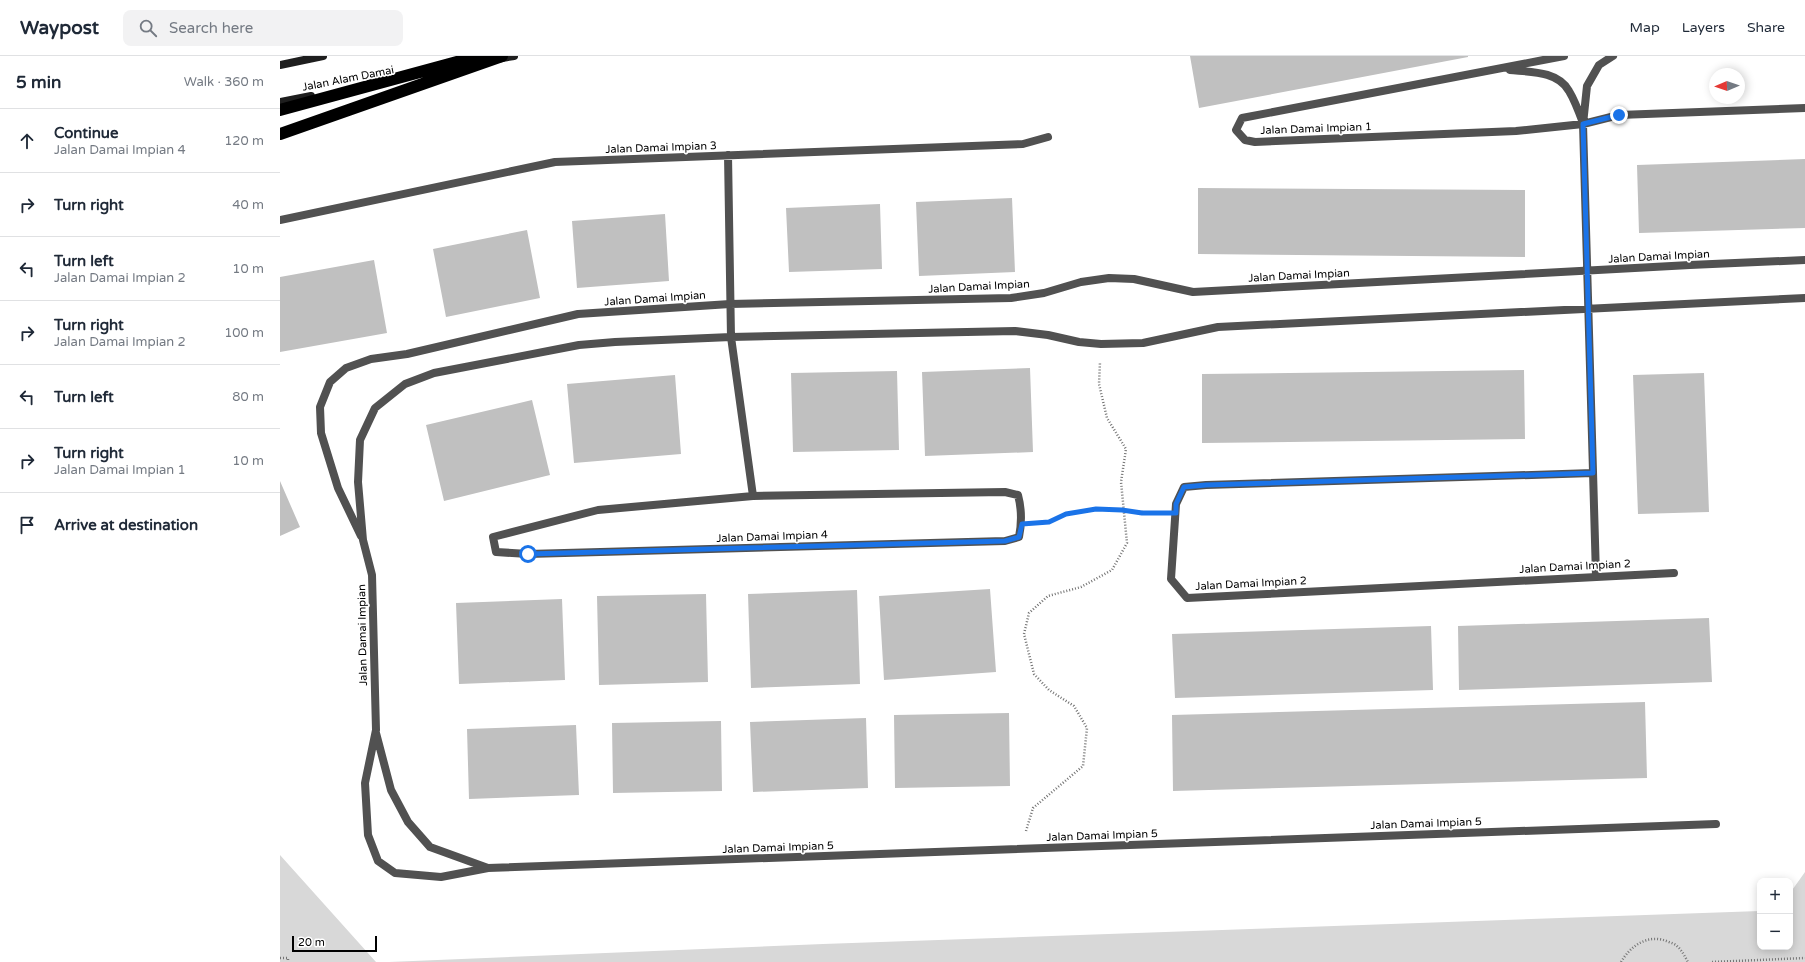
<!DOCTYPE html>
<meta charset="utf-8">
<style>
:root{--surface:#fff;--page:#f2f2f3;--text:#1f2937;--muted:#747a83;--line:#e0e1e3}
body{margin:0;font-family:"Varela Round",sans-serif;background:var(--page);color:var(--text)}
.controls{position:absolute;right:12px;bottom:12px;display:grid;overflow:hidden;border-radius:8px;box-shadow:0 2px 10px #0003}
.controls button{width:36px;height:36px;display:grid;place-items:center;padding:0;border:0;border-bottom:1px solid var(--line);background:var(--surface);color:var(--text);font:20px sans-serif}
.compass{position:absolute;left:1429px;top:12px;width:36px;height:36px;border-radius:50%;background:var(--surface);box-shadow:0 2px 10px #0003;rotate:268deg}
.scale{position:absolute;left:12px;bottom:10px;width:85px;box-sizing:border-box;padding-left:4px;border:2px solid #000;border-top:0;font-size:11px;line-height:14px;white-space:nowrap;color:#000;-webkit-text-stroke:3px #fff;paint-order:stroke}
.stop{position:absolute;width:12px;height:12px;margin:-9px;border:3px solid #1a73e8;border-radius:50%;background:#fff}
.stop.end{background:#1a73e8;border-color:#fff;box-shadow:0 1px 4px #0008}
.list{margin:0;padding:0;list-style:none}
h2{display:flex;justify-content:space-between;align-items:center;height:52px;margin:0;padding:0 16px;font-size:17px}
h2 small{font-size:13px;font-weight:400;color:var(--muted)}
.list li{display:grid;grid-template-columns:26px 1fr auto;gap:12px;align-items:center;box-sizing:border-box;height:64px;padding:0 16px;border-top:1px solid var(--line)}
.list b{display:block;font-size:15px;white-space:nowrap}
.list p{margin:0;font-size:13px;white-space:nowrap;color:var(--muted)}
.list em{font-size:13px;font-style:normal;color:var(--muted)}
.icon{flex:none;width:22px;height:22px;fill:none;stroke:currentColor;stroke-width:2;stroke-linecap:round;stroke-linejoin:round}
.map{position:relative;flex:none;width:1525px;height:906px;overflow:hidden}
header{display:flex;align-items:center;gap:24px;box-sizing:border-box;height:56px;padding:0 20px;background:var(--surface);border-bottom:1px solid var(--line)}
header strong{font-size:19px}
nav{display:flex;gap:22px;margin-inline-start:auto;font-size:14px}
.search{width:280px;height:36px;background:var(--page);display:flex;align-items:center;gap:10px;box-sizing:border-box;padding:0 14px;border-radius:8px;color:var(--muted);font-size:15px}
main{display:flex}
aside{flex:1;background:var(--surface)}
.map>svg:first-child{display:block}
.green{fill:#d8d8d8}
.building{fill:#c0c0c0}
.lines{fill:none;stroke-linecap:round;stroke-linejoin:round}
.path{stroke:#737373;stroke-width:2.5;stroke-dasharray:1 2;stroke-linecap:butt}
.street{stroke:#515151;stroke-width:8}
.secondary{stroke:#1e1e1e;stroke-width:8}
.highway{stroke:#000;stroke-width:12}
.route{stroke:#1a73e8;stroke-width:5}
.labels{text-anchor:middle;stroke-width:3.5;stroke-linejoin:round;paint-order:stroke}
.street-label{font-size:11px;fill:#000;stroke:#fff}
</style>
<header>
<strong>Waypost</strong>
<div class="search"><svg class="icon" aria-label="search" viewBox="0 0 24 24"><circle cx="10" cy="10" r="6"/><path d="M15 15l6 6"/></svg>Search here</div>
<nav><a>Map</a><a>Layers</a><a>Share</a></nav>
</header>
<main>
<aside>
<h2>5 min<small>Walk · 360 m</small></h2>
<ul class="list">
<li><svg class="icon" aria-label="ahead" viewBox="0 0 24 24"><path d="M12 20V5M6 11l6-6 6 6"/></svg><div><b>Continue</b><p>Jalan Damai Impian 4</p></div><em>120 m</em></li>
<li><svg class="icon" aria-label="right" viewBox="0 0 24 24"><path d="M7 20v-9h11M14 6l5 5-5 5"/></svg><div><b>Turn right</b></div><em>40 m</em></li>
<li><svg class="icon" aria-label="left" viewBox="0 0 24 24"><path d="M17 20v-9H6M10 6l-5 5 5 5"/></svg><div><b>Turn left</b><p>Jalan Damai Impian 2</p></div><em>10 m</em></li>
<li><svg class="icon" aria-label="right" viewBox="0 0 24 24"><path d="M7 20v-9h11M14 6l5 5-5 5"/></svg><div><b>Turn right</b><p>Jalan Damai Impian 2</p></div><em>100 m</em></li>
<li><svg class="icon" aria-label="left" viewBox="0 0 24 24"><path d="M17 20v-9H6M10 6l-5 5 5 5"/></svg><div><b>Turn left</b></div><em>80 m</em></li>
<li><svg class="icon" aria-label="right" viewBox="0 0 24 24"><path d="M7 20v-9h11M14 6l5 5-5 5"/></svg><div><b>Turn right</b><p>Jalan Damai Impian 1</p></div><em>10 m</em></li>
<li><svg class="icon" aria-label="arrive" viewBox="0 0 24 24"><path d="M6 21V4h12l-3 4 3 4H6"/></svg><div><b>Arrive at destination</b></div></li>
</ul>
</aside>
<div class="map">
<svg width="1525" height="906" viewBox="0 0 1525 906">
<rect width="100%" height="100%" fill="#fff"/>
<path class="green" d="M0,799L96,906H0Z
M1525,816V906H109L543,888L1480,855V891H1510V837Z"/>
<path class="building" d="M910,0H1188V1L919,52Z
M1525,103V172L1359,177L1357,109Z
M918,132L1245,134V201L918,198Z
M732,142L735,216L639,220L636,146Z
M600,148L602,213L509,216L506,152Z
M385,158L389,225L297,232L292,165Z
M247,174L260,242L166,261L153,193Z
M94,204L107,277L0,296V221Z
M750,312L753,396L645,400L642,316Z
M1244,314L1245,383L922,387V318Z
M617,315L619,394L513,396L511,317Z
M1424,317L1429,456L1358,458L1353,319Z
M395,319L401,398L294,407L287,328Z
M252,344L270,419L164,445L146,369Z
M0,425L20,471L0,480Z
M710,533L716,616L604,624L599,540Z
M577,534L580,628L471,632L468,538Z
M426,538L428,626L319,629L317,540Z
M282,543L285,624L179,628L176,547Z
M1429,562L1432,626L1179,634L1178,570Z
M1151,570L1153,634L895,642L892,578Z
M1365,646L1367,722L893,735L892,659Z
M729,657L730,730L615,732L614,659Z
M586,662L588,732L473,736L470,666Z
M441,665L442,735L333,737L332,667Z
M296,669L299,739L189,743L187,673Z"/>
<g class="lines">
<path class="path" d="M759,467L769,466L786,458L816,453L877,457
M746,775L753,752L803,710L807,672L794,650L769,634L754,618L744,578L749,557L768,540L801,531L832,514L847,487L841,426L846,393L827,362L819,328L820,306
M0,902H8V906
M1341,906C1351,889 1369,877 1389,886C1392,887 1395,888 1397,890C1402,894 1405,901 1408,906
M1432,906L1525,902"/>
<path class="street" d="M1284,0L962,62L956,74L965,84L975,86L1236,75L1303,68L1339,59L1525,52
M1230,14C1250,16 1278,15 1289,35C1295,45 1299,56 1303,67
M448,99L451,281L473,440
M0,164L275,106L743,88L768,81
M1313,417L926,429L904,431L896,448L891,523L907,542L1394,517
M725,436L738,439C742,454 742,466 739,481L725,485L248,498L216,496L213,481L318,454L473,440Z
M81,480L58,432L41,377L40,351L50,326L66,312L91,303L127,298L298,258L450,248L731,242L764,237L801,226L829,222L854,223L913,236L1410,209L1525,204
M1316,520L1303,68L1307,30L1319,9L1333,0
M96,677L111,734L128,766L150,791L208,812
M1436,768L208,812L161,821L115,817L98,805L88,779L85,727L96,674L92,519L83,484L78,426L80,384L95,352L125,328L154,317L299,289L335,286L451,281L735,275L768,279L799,286L821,288L863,287L938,271L1525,242"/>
<path class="secondary" d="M217,3L234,0
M0,9L43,0
M0,46L31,40"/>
<path class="highway" d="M0,54L199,0
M0,78L222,0"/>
</g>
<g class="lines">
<path class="route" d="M248,498L725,485L739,481L742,468L769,466L786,458L816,453L842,454L862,457H896V448L904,431L926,429L1313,417L1303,68L1339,59"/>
</g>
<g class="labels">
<g class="street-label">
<text transform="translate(68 22) rotate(-11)" y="4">Jalan Alam Damai</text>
<text transform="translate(1036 72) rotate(-2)" y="4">Jalan Damai Impian 1</text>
<text transform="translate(381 91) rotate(-2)" y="4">Jalan Damai Impian 3</text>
<text transform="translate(1379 200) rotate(-3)" y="4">Jalan Damai Impian</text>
<text transform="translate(1019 219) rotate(-3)" y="4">Jalan Damai Impian</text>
<text transform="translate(699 230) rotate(-3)" y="4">Jalan Damai Impian</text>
<text transform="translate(375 242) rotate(-4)" y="4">Jalan Damai Impian</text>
<text transform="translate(492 480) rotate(-2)" y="4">Jalan Damai Impian 4</text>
<text transform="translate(1295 510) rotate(-3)" y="4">Jalan Damai Impian 2</text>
<text transform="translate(971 527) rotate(-3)" y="4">Jalan Damai Impian 2</text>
<text transform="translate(82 579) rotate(-91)" y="4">Jalan Damai Impian</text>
<text transform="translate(1146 767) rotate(-2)" y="4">Jalan Damai Impian 5</text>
<text transform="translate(822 779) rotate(-2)" y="4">Jalan Damai Impian 5</text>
<text transform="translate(498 791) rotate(-2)" y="4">Jalan Damai Impian 5</text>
</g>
</g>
</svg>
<div class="controls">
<button>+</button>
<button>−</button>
</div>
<svg class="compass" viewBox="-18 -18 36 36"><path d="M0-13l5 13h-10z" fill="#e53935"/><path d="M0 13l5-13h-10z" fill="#747a83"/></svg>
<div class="scale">20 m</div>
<div class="stop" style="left:248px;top:498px"></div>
<div class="stop end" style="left:1339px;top:59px"></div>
</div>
</main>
